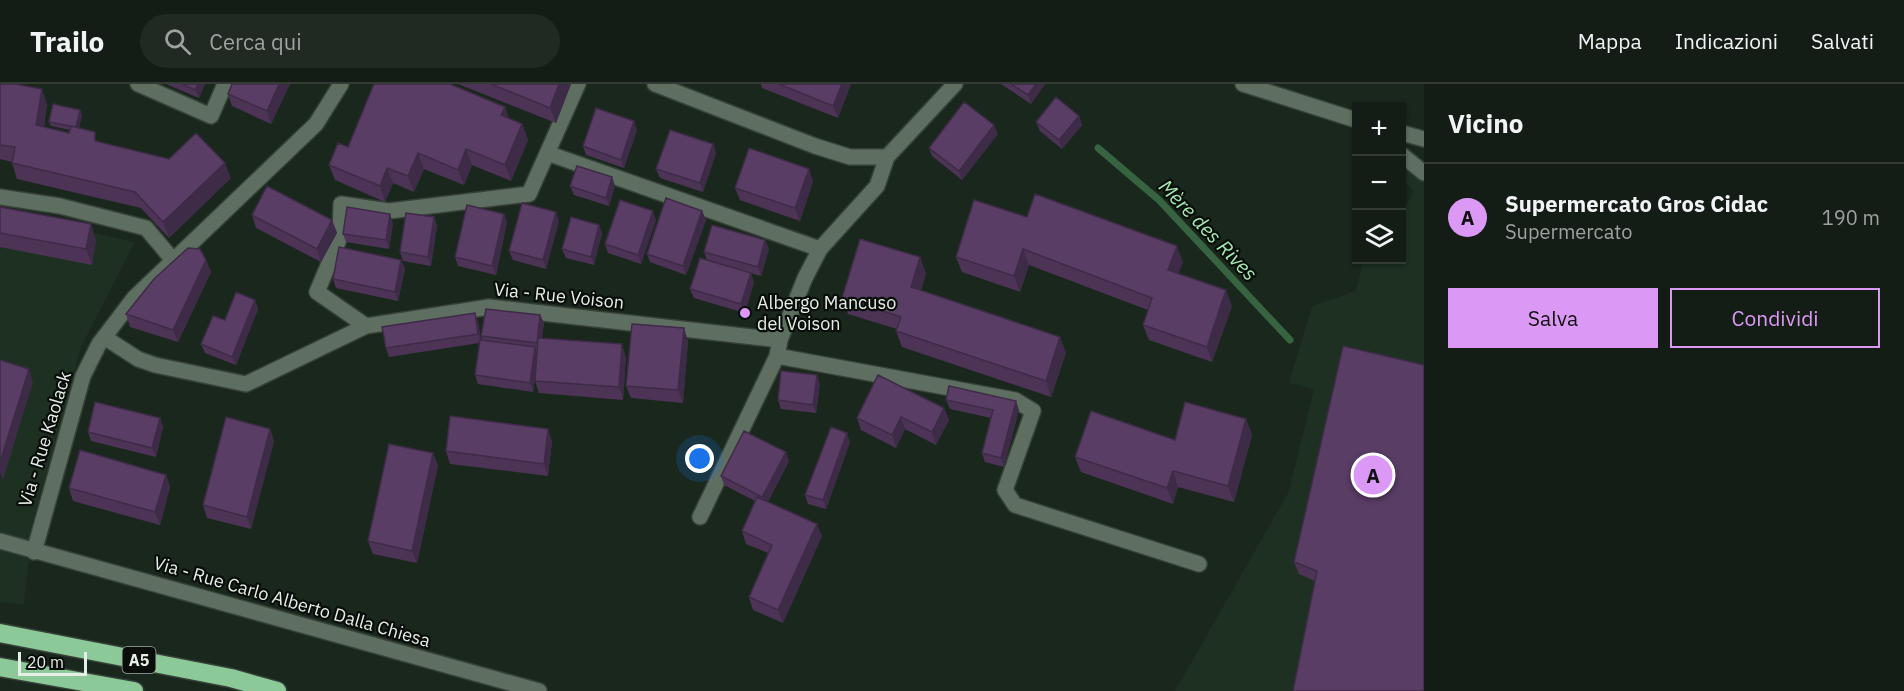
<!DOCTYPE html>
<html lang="it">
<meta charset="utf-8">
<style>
:root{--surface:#141d15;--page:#212a22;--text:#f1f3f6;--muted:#9da2a0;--line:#333b34;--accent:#db99f5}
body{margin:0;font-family:"IBM Plex Sans",sans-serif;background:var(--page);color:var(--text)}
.controls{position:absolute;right:18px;top:18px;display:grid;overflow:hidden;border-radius:0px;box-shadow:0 2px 4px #0004}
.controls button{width:54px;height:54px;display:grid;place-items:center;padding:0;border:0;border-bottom:2px solid var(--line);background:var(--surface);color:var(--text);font:30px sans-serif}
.scale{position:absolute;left:18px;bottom:15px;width:69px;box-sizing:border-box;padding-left:6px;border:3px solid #e6eee7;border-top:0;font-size:16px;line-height:21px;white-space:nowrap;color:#e6eee7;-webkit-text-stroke:4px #090e0a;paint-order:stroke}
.you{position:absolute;left:700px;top:375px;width:21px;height:21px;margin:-15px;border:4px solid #fff;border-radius:50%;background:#1a73e8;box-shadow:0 0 0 9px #1a73e833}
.badge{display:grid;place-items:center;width:39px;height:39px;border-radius:50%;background:var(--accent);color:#111;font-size:20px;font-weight:700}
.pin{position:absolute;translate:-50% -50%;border:3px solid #fff;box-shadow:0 2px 6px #0006}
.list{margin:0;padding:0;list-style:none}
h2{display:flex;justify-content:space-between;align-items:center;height:78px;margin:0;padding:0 24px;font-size:26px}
h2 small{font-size:20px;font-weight:400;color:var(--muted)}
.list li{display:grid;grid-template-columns:39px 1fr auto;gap:18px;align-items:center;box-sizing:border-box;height:108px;padding:0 24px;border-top:2px solid var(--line)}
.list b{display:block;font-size:22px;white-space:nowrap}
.list p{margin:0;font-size:20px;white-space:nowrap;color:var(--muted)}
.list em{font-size:20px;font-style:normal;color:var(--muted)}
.actions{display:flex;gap:12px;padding:18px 24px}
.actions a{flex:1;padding:14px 0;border:2px solid var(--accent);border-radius:0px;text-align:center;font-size:21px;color:var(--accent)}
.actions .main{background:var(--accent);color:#111}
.icon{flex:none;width:33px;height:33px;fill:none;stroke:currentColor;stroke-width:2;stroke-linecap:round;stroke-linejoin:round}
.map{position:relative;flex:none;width:1424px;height:607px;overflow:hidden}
header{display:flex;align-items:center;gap:36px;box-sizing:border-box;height:84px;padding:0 30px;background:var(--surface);border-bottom:2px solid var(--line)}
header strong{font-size:28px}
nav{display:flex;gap:33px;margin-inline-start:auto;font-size:21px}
.search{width:420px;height:54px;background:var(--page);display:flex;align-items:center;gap:15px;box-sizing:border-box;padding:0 21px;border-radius:33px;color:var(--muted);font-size:22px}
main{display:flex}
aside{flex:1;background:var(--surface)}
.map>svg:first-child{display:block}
.built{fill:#1d3021}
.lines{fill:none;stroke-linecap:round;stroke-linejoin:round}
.stream{stroke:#376341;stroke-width:7}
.minor-casing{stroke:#364138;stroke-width:18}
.highway-casing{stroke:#364138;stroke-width:21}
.minor{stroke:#5e6e61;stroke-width:15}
.highway{stroke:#8bca98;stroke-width:18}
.wall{fill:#4d3457}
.shaded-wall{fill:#3e2b47}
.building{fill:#593d65;stroke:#3e2b47;stroke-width:1.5}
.poi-dot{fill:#db99f5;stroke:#090e0a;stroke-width:2}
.labels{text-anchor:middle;stroke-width:4.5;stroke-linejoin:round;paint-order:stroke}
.shield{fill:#090e0a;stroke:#a4aba5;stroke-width:1.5}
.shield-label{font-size:16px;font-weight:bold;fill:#e6eee7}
.street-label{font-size:18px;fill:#e6eee7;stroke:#090e0a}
.poi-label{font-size:18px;fill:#e6eee7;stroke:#090e0a;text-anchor:start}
.water-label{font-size:20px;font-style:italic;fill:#a5eab3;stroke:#090e0a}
</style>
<header>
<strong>Trailo</strong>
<div class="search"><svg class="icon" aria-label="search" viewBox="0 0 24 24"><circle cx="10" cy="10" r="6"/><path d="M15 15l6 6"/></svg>Cerca qui</div>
<nav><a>Mappa</a><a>Indicazioni</a><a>Salvati</a></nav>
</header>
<main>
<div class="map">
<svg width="1424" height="607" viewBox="0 0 1424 607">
<rect width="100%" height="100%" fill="#1a271c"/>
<path class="built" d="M1402,69L1424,76V607H1175L1289,407L1314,305L1289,299L1312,222L1356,207L1363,176H1402V129L1414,107L1402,95Z
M0,128L135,158L81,263L33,436L24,521L0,518Z"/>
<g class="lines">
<path class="stream" d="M1098,64L1159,116L1290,256"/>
<g class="minor-casing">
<path id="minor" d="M138,0L211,32L225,0
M655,0L815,62L850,73H887
M1243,0L1356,36
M1402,49L1424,55
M547,69L820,165
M1402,71L1424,89
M0,113L60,122L146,144L173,176
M366,242L317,208L340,153L341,120L389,127L529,110L578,0
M104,253L138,275L155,281L246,300L366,242L489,223L780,256
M777,272L1015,316L1033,327L1005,406L1015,421L1199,480
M700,433L777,272L780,256L805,194L820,165L877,102L887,73L955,0
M0,457L539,607
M34,468L83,292L99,260L134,214L316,40L341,0"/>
</g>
<g class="highway-casing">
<path id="highway" d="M0,549L231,594L277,607
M0,583L134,607"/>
</g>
<use href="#minor" class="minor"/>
<use href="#highway" class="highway"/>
</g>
<path class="wall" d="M0,0L47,20L44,43L69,49L70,46L51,42L49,38L80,26L82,31L79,44L99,58L231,94L169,154L141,124L17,95L12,79V78L0,75Z
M166,0H205L199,14Z
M290,0L271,40L232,22L228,10Z
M458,0H571L556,39Z
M761,0H851L838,34L762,4Z
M1001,0H1045L1031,20Z
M505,23L509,34L522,40L528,56L511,97L472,81L464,101L424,85L414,108L393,99L385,118L335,96L329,81L348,63Z
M1079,32L1082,41L1062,65L1040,47L1036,38Z
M637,46L624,84L586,71L583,62Z
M998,50L962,96L932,72L929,64Z
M713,60L716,69L703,108L660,94L656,85Z
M612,93L615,102L609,122L574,111L570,102Z
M813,97L800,137L740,116L735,104Z
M0,123L96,156L92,181L0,163Z
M702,127L706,136L686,191L650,178L647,170Z
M504,130L507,138L496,191L458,182L455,173Z
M252,131L332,136L337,149L321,178L256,144Z
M434,133L437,142L431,182L403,177L400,168Z
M1027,133L1183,178L1178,189L1232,222L1212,278L1149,256L1143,241L1148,226L1029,181L1020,208L962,188L956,173Z
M656,136L641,180L608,169L605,160Z
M559,137L546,185L513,176L509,167Z
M393,139L389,165L346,158L343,150Z
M599,141L602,149L594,181L566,174L562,165Z
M765,156L769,165L761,192L707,176L704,168Z
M206,176L211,188L178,258L130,243L126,230Z
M401,176L405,185L398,217L336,204L333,195Z
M926,189L921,207L1066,269L1051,313L902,263L896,247L897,245L848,230L842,214Z
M754,198L745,229L694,214L690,205Z
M255,216L258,225L236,281L205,269L201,260L225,236Z
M540,231L544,239L542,254L626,273L623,316L539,309L535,297V293L533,308L478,300L475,291L479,259L389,273L386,264L478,238L481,256H482L481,252Z
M688,257L683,319L631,314L626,302Z
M1424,281L1315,497L1299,490L1294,478Z
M820,300L816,329L781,325L778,316Z
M946,316L1019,326L1004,383L985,378L982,369L991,334L950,325Z
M944,324L949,336L936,361L905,345L896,364L861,346L857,334Z
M160,334L163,343L156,373L91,357L88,348Z
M1246,335L1252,351L1234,418L1178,403L1173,420L1081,388L1075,373L1175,356Z
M270,345L274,357L251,445L207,434L203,421Z
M552,357L548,392L450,380L446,367Z
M850,358L826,425L808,420L805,411Z
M433,369L438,382L417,479L373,470L368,457Z
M789,377L768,418L822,452L783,539L753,526L749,513L768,469L746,460L742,447L755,417L724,401L721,392Z
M166,391L170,403L160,441L73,417L69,404Z"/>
<path class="shaded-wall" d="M198,0H205L199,14L195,6Z
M279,0H290L271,40L267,27Z
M559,0H571L556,39L550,24Z
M842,0H851L838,34L833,22Z
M1036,0H1045L1031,20L1028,11Z
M42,5L47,20L41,56L36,41Z
M505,23L510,39L501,31Z
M80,26L82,31L78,48L76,44Z
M1079,32L1082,41L1062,65L1059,56Z
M634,37L637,46L624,84L621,76Z
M522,40L528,56L511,97L505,81Z
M994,41L998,50L962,96L959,87Z
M713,60L716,69L703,108L700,99Z
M466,65L472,81L464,101L458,86Z
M418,69L424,85L414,108L408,92Z
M225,79L231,94L169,154L163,138Z
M387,84L393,99L385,118L380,102Z
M809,85L813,97L800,137L795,124Z
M612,93L615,102L609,122L606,114Z
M653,127L656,136L641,180L638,171Z
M702,127L706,136L686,191L683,182Z
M556,128L559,137L546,185L543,176Z
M390,130L393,139L389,165L386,156Z
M504,130L507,138L496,191L492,182Z
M434,133L437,142L431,182L428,173Z
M332,136L337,149L321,178L317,165Z
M91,140L96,156L92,181L86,165Z
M599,141L602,149L594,181L591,173Z
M765,156L769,165L761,192L758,183Z
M1177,162L1183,178L1174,201L1168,186Z
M1023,165L1029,181L1020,208L1014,192Z
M920,173L926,189L917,219L911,203Z
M206,176L211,188L178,258L173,246Z
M401,176L405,185L398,217L395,208Z
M751,189L754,198L745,229L741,220Z
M1226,206L1232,222L1212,278L1207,263Z
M255,216L258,225L236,281L232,273Z
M475,229L478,238L481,259L478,250Z
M540,231L544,239L540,268L537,259Z
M684,244L688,257L683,319L678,306Z
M1060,253L1066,269L1051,313L1046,297Z
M622,260L626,273L623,316L619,303Z
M535,263L538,272L533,308L530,299Z
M29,285L33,298L3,396L0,389V378Z
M817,291L820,300L816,329L813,321Z
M1016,317L1019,326L1004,383L1001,374Z
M944,324L949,336L936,361L932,348Z
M901,333L905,345L896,364L892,351Z
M160,334L163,343L156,373L152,364Z
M1246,335L1252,351L1234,418L1228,402Z
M270,345L274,357L251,445L247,433Z
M548,345L552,357L548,392L544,380Z
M847,349L850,358L826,425L823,416Z
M786,368L789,377L766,422L762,413Z
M433,369L438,382L417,479L412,467Z
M1173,387L1178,403L1173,420L1167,404Z
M166,391L170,403L160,441L155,428Z
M817,440L822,452L783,539L778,526Z"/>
<path class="building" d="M0,0H15L42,5L36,41L69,49L71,42L95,48V57L169,75L196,49L225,79L163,138L135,108L12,79L15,63L0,61Z
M182,0H198L195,6Z
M232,0H279L267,27L228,10Z
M374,0H450L505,23L501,31L522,40L505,81L466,65L458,86L418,69L408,92L387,84L380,102L329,81L338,59L348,63Z
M491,0H559L550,24Z
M779,0H842L833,22Z
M1011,0H1036L1028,11Z
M1056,13L1079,32L1059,56L1036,38Z
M964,18L994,41L959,87L929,64Z
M53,20L80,26L76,43L49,38Z
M596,24L634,37L621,76L583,62Z
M670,46L713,60L700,99L656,85Z
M749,64L809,85L795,124L735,104Z
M577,82L612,93L606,114L570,102Z
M267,102L332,136L317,165L252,131Z
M1035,110L1177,162L1168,186L1226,206L1207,263L1143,241L1152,214L1023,165L1014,192L956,173L974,116L1027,133Z
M666,114L702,127L683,182L647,170Z
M620,116L653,127L638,171L605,160Z
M522,119L556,128L543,176L509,167Z
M467,121L504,130L492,182L455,173Z
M0,123L91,140L86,165L0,149Z
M347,123L390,130L386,156L343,150Z
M406,129L434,133L428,173L400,168Z
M571,133L599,141L591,173L562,165Z
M712,141L765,156L758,183L704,168Z
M860,155L920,173L911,203L1060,253L1046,297L896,247L901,233L842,214Z
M339,163L401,176L395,208L333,195Z
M188,164L200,165L206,176L173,246L126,230L154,195Z
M700,174L751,189L741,220L690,205Z
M236,208L255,216L232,273L201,260L213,232L225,236Z
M486,225L540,231L537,259L481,252Z
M475,229L478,250L386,264L382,243Z
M632,240L684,244L678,306L626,302Z
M538,254L622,260L619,303L535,297Z
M480,256L535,263L530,299L475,291Z
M1343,262L1424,281V607H1293L1317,487L1294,478Z
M0,276L29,285L0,378Z
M781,287L817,291L813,321L778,316Z
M878,291L944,324L932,348L901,333L892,351L857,334Z
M949,302L1016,317L1001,374L982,369L993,326L946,316Z
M95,318L160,334L152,364L88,348Z
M1185,318L1246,335L1228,402L1173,387L1167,404L1075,373L1091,327L1175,356Z
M450,332L548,345L544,380L446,367Z
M226,333L270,345L247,433L203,421Z
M831,343L847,349L823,416L805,411Z
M744,347L786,368L762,413L721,392Z
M389,360L433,369L412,467L368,457Z
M80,366L166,391L155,428L69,404Z
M757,413L817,440L778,526L749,513L772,461L742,447Z"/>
<circle class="poi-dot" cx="745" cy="229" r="6"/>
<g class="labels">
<rect class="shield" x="122.5" y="563" width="33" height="26" rx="4.5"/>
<g class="shield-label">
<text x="139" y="582">A5</text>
</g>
<g class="street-label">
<text transform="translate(559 212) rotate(6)" y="6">Via - Rue Voison</text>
<text transform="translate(45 355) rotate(-73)" y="6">Via - Rue Kaolack</text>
<text transform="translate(292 518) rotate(16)" y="6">Via - Rue Carlo Alberto Dalla Chiesa</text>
</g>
<g class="poi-label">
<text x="757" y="225">Albergo Mancuso<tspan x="757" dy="21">del Voison</tspan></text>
</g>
<g class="water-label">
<text transform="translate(1208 146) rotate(46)" y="7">Mère des Rives</text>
</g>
</g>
</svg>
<div class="controls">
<button>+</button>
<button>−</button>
<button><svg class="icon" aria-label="layers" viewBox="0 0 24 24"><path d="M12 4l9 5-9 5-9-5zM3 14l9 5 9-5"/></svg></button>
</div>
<div class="scale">20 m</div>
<div class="you"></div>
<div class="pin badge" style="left:1373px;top:391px">A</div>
</div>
<aside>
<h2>Vicino<small></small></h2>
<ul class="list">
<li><span class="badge">A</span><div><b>Supermercato Gros Cidac</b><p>Supermercato</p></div><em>190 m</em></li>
</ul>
<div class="actions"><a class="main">Salva</a><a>Condividi</a></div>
</aside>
</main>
